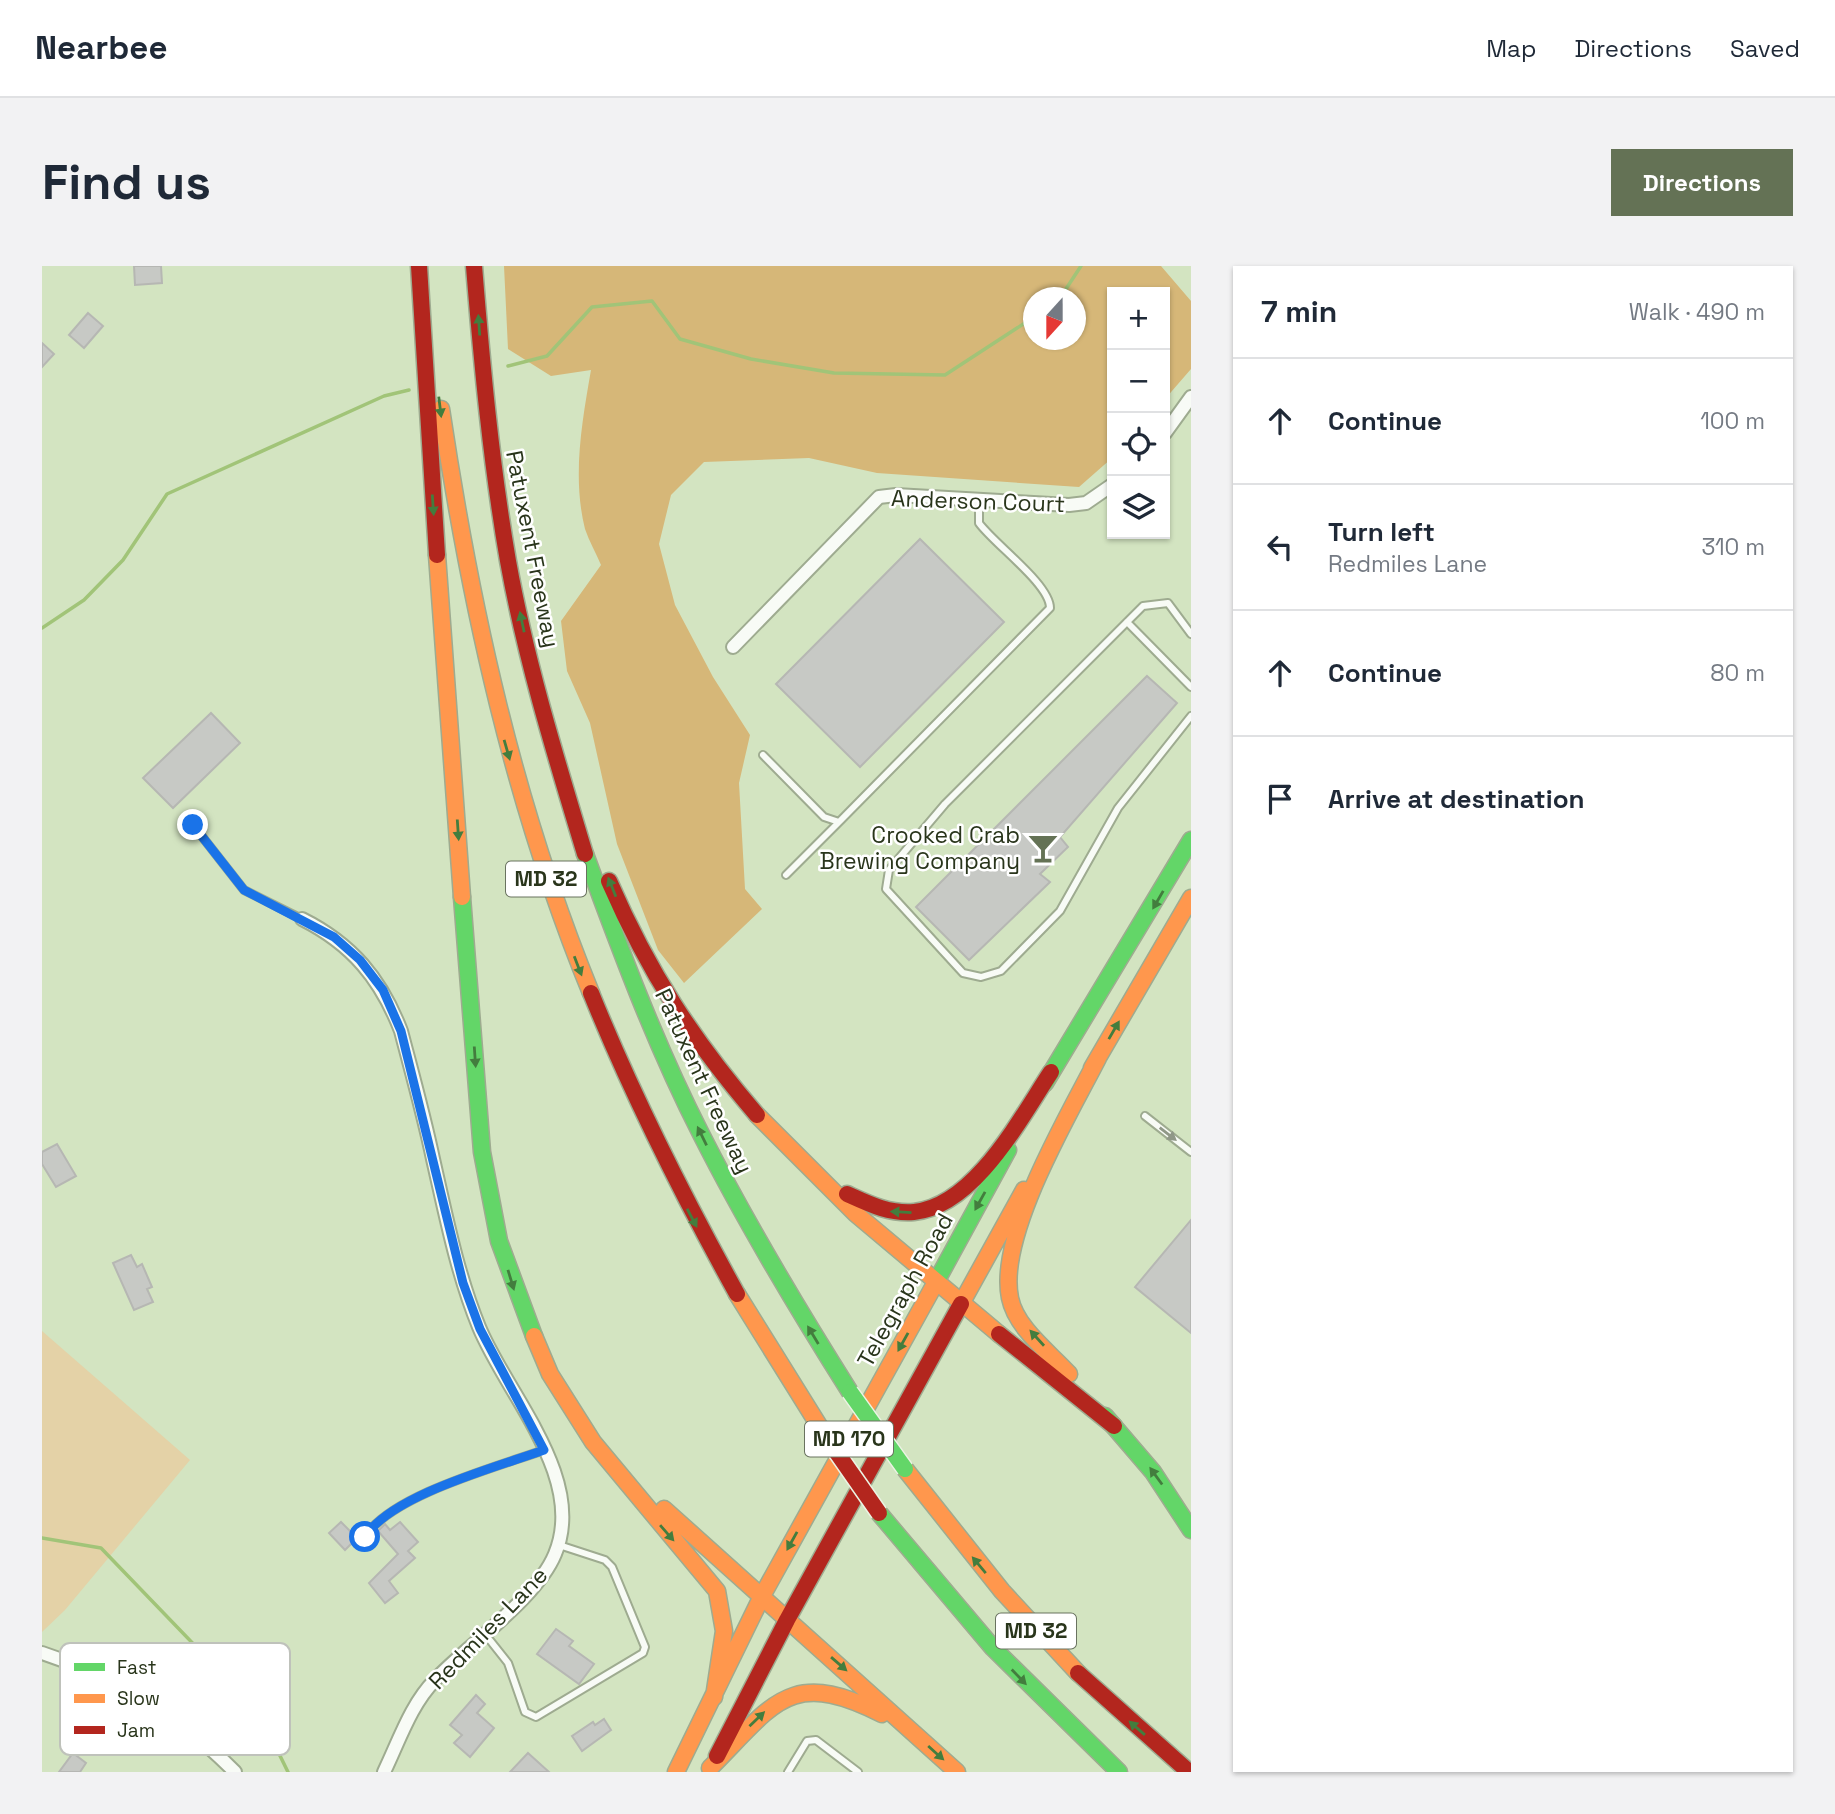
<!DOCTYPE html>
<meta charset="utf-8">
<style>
:root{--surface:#fff;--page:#f2f2f3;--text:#1f2937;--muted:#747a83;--line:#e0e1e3;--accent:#647255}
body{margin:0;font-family:"Space Grotesk",sans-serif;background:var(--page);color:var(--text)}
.controls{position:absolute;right:21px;top:21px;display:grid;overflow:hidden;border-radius:0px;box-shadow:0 2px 5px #0004}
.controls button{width:63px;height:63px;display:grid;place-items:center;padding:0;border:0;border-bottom:2px solid var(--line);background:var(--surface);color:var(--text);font:35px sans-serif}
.compass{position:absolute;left:981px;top:21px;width:63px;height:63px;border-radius:50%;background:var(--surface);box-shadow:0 2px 5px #0004;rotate:201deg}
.stop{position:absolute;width:21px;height:21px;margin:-16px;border:5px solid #1a73e8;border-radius:50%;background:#fff}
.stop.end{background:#1a73e8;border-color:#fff;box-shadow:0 2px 7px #0008}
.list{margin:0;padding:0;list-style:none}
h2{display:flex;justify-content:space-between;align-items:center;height:91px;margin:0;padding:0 28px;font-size:30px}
h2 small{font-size:23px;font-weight:400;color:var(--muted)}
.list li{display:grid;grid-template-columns:46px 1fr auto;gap:21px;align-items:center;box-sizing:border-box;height:126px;padding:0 28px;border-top:2px solid var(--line)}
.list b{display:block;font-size:26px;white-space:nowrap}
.list p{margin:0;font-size:23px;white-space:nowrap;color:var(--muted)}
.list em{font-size:23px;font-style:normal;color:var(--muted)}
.icon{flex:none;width:38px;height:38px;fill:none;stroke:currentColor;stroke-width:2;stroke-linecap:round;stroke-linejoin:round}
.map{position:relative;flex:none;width:1149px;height:1506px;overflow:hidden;border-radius:0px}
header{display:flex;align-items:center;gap:42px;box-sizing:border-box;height:98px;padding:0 35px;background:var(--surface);border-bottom:2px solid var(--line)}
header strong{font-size:33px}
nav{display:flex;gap:38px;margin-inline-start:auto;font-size:24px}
.intro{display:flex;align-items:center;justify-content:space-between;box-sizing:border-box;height:168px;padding:0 42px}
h1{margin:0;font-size:49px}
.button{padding:18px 32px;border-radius:0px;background:var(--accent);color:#fff;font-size:24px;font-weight:700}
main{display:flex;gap:42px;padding:0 42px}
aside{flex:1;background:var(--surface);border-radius:0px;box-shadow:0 2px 5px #0004}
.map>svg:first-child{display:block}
.green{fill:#e4d2a7}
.forest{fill:#d6b778;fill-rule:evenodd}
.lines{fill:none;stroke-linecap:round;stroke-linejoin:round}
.stream{stroke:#a1c478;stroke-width:3.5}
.building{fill:#c7c9c5;stroke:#b6b7b3;stroke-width:2}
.lane-casing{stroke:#9eab90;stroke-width:10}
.street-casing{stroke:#9eab90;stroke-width:16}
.fast-casing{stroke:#9eab90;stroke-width:19}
.slow-casing{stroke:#9eab90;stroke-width:19}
.jam-casing{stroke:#9eab90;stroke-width:19}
.lane{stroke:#f8fbf6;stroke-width:6}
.street{stroke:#f8fbf6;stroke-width:12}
.fast{stroke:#63d668;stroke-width:16}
.slow{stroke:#ff974d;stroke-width:16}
.jam{stroke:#b3261e;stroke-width:16}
.fast-bridge-casing{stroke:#ebf3e3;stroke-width:19;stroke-linecap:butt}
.jam-bridge-casing{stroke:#ebf3e3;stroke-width:19;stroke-linecap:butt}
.fast-bridge{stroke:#63d668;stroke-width:16}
.jam-bridge{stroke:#b3261e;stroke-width:16}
.oneway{fill:#437d3e}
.oneway2{fill:#909888}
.route{stroke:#1a73e8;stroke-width:9}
.labels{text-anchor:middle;stroke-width:5;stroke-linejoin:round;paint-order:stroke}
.shield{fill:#fff;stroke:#69725f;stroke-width:2}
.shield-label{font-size:21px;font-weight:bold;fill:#29351b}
.street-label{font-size:23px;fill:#29351b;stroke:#fff}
.poi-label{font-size:23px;fill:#29351b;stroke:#fff;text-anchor:end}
.key{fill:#fff;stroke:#bfc2bb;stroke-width:2}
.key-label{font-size:19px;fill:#29351b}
</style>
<header>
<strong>Nearbee</strong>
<nav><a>Map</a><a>Directions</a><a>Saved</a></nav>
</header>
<div class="intro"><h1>Find us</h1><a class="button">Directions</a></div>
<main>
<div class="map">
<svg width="1149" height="1506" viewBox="0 0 1149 1506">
<rect width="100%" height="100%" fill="#d3e4c1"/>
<path class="green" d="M0,1065L148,1194L23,1344L0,1366Z"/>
<path class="forest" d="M462,0H1119L1149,35V103L1123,133V26H1070V192L1037,221L835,207L767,192L662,196L629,229L617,278L633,339L671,411L708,469L697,517L703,623L720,643L642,717L616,684L575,578L548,457L525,405L519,355L559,299C554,287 547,275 543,263C530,211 540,156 549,104L509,110L466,83ZM992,32H1034V74H992Z"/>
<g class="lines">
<path class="stream" d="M1018,32L1039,0
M466,100L505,90L550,41L610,35L638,73L709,93L792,107L903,109L992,51
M0,362L42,334L81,294L125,228L342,130L367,124
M0,1272L59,1282L216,1445L246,1506"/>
</g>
<path class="building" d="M92,0H119L120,17L93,19Z
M46,47L61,60L42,82L27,69Z
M0,77L12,88L0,101Z
M878,273L962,356L818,501L734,418Z
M1105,410L1135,437L1018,571L1026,581L998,608L1008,616L927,694L874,641Z
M169,447L198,477L131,542L101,512Z
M15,878L34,910L14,921L0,898V886Z
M1149,954V1067L1093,1021Z
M89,989L95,1001L100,998L110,1021L105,1023L111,1036L92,1044L71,997Z
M299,1256L315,1272L303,1284L287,1267Z
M358,1256L376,1276L366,1285L373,1292L347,1315L356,1327L343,1337L327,1317L356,1288L336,1265L343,1258L348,1264Z
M514,1363L531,1375L527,1380L552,1398L537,1418L495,1388Z
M434,1429L443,1438L435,1447L452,1462L428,1491L412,1477L420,1469L408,1459Z
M562,1453L569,1464L540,1485L530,1470L551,1456L553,1459Z
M31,1487L44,1497L38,1506H17Z
M486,1487L507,1506H468Z"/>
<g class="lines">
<g class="lane-casing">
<path id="lane" d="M1085,356L1149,421
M1149,368L1126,337L1101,340L903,538L847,604L844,623L921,707L939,711L959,705L1018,645L1076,542L1149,450
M721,489L782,551L797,556L1008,342C1008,318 952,278 937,257V235
M151,559L202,624L260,653
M744,609L797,556
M1103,850L1149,886
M323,1271C349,1229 455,1201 502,1184
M443,1368L466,1397L483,1446L494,1451L601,1387L603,1381L570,1301L563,1294L517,1279
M746,1506L765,1475L774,1474L816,1506"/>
</g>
<g class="street-casing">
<path id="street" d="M1123,167L1149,131
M691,381L837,231L854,229L1027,239L1044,237L1070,219
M260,653C310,678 339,713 359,765C370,807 382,850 391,893C404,950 415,1007 437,1061C465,1129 545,1212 513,1288C495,1332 427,1378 393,1414C369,1438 357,1475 342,1506
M0,1387C82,1415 132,1445 193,1506"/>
</g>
<g class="fast-casing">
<path id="fast" d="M543,588C578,683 613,778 659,868C704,957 755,1042 808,1126
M420,631L440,886L457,975L492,1070
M1003,817L1149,574
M894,1016L966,884
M1063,1150L1111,1206L1149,1264
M837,1247L951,1382L1077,1506"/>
</g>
<g class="slow-casing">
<path id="slow" d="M399,143C429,343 472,539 549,727
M395,289L420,631
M1050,802L1149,632
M715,849L814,948L957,1068
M695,1028L784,1171
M919,1038L982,924
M492,1070L508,1108L551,1176L675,1325L682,1365L672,1431
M1027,1108C1007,1086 974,1062 968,1032C955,969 1027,849 1056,792
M863,1203L960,1325L1036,1407
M622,1243L915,1506
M668,1502C732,1438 747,1401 840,1448
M634,1506L720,1330L894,1016"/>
</g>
<g class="jam-casing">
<path id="jam" d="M377,0L395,289
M432,0C440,99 449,197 466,295C484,395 514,492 543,588
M567,615C607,707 650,773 715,849
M549,727C591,831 641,930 695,1028
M805,928C827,938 847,948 872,946C933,940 979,851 1009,806
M957,1068L1072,1160
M1036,1407L1147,1506
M675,1490L745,1354L919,1038"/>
</g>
<use href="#lane" class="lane"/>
<use href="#street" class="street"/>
<use href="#fast" class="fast"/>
<use href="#slow" class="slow"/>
<use href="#jam" class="jam"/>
<g class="fast-bridge-casing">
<path id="fast-bridge" d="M808,1126L863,1203"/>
</g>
<g class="jam-bridge-casing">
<path id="jam-bridge" d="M784,1171L837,1247"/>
</g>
<use href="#fast-bridge" class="fast-bridge"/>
<use href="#jam-bridge" class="jam-bridge"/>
</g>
<defs><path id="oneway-solid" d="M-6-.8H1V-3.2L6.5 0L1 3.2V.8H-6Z" transform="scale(1.75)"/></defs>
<g class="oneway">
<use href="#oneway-solid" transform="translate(437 59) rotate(-94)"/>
<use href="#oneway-solid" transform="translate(398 141) rotate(83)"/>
<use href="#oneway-solid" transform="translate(391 239) rotate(86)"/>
<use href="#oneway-solid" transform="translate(480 356) rotate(-102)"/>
<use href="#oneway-solid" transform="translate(465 484) rotate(74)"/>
<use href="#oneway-solid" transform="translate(416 564) rotate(86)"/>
<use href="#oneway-solid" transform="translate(570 621) rotate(-112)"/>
<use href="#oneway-solid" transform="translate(1116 634) rotate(120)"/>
<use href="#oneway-solid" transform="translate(536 700) rotate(69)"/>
<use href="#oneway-solid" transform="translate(1072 764) rotate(-60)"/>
<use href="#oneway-solid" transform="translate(433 791) rotate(86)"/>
<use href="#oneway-solid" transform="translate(660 870) rotate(-116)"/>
<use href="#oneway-solid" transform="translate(938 935) rotate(119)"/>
<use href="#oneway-solid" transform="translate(859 946) rotate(-177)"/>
<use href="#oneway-solid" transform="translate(650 952) rotate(62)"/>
<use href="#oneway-solid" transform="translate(469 1014) rotate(73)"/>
<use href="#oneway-solid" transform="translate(771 1069) rotate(-121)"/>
<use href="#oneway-solid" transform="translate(995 1072) rotate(-132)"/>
<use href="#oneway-solid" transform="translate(861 1076) rotate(119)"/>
<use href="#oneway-solid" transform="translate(1114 1210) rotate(-126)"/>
<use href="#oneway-solid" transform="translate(625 1267) rotate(49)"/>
<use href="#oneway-solid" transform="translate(750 1275) rotate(119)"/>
<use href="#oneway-solid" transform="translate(937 1299) rotate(-130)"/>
<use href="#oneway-solid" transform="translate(797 1398) rotate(41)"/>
<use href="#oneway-solid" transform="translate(977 1411) rotate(46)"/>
<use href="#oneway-solid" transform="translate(715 1453) rotate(-44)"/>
<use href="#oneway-solid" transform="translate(1095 1462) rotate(-139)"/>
<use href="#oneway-solid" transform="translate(894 1487) rotate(42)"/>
</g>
<use class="oneway2" href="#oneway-solid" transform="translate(1126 868) rotate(38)"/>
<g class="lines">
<path class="route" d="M151,559L202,624L292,671L318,694L341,724L359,765L421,1017L438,1063L502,1184C455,1201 349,1229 323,1271"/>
</g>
<defs>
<g id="bar-bare" transform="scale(2.415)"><path d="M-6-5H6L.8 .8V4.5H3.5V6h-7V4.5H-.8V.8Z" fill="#647255" stroke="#fff" stroke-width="2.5" paint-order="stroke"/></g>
</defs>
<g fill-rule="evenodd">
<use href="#bar-bare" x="1001" y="582"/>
</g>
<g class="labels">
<g class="shield">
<rect x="464" y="595.5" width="80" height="35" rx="5"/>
<rect x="763" y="1155.5" width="88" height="35" rx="5"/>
<rect x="954" y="1347.5" width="80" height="35" rx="5"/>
</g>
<g class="shield-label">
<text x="504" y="620">MD 32</text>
<text x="807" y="1180">MD 170</text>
<text x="994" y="1372">MD 32</text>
</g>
<g class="street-label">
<text transform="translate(936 235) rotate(2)" y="8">Anderson Court</text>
<text transform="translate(491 283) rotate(79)" y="8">Patuxent Freeway</text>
<text transform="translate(662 815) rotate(65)" y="8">Patuxent Freeway</text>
<text transform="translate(863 1024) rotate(-61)" y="8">Telegraph Road</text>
<text transform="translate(446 1362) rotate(-46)" y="8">Redmiles Lane</text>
</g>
<g class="poi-label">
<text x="978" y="577">Crooked Crab<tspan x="978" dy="26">Brewing Company</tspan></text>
</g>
</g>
<rect x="18" y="1377" width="230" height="112" rx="10" class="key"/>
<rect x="32" y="1397" width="31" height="8" fill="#63d668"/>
<rect x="32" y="1428" width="31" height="9" fill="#ff974d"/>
<rect x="32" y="1460" width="31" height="8" fill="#b3261e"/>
<g class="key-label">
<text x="75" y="1408">Fast</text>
<text x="75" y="1439">Slow</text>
<text x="75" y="1471">Jam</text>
</g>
</svg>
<div class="controls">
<button>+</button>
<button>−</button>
<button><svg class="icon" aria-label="locate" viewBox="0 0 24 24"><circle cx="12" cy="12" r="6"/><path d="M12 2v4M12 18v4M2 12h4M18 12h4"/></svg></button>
<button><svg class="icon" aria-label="layers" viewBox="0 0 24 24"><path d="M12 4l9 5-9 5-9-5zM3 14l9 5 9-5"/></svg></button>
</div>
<svg class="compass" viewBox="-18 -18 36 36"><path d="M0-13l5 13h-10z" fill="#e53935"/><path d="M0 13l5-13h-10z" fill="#747a83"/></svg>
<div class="stop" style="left:323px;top:1271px"></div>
<div class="stop end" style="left:151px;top:559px"></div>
</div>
<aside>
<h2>7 min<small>Walk · 490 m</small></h2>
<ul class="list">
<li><svg class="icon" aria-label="ahead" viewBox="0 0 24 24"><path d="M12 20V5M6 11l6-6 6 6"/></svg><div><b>Continue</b></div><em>100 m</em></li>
<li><svg class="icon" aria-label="left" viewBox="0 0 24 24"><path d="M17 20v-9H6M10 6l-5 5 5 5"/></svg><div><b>Turn left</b><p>Redmiles Lane</p></div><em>310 m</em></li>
<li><svg class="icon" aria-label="ahead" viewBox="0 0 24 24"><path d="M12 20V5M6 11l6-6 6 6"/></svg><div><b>Continue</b></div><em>80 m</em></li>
<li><svg class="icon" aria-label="arrive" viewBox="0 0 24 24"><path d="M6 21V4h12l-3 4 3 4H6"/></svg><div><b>Arrive at destination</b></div></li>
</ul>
</aside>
</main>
